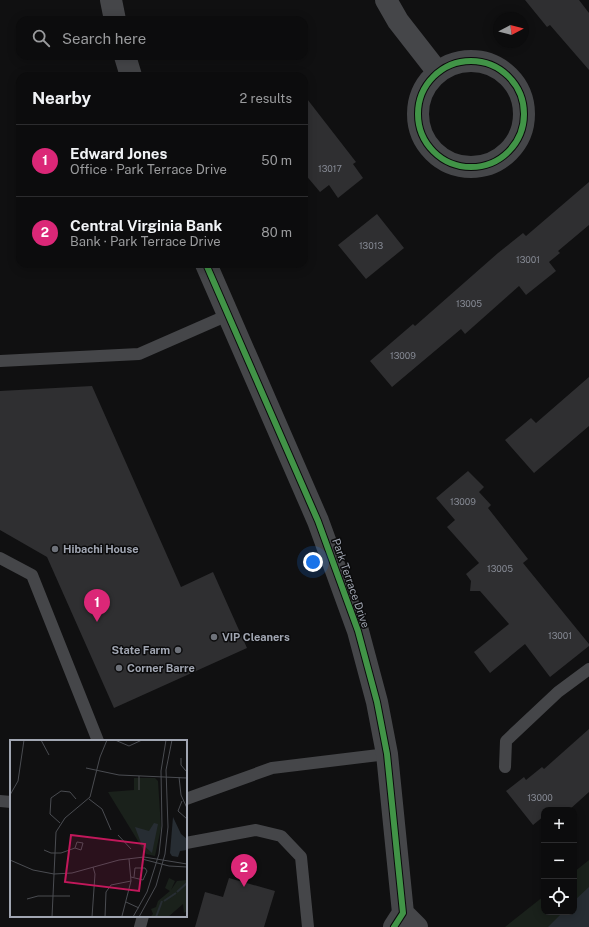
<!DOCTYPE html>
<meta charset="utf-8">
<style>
:root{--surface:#0c0c0d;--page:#151516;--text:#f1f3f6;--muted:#9a9b9d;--line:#2c2c2e;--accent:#db2777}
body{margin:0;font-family:"Public Sans",sans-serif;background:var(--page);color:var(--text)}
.controls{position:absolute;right:12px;bottom:12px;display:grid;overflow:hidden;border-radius:8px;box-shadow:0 2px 10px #0003}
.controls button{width:36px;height:36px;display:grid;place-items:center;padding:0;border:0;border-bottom:1px solid var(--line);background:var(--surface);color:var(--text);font:20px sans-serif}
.compass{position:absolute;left:493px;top:12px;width:36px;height:36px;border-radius:50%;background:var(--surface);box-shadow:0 2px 10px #0003;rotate:83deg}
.you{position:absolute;left:313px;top:562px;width:14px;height:14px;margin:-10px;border:3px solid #fff;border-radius:50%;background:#1a73e8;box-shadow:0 0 0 6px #1a73e833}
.badge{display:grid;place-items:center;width:26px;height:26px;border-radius:50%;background:var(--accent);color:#fff;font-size:13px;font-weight:700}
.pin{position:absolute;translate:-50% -33px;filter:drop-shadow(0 1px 2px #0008)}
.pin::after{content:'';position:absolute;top:21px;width:14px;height:12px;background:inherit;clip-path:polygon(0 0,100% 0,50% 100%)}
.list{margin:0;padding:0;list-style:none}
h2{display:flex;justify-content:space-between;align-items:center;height:52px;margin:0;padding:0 16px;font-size:17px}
h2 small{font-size:13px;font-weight:400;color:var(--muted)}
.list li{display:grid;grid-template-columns:26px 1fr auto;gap:12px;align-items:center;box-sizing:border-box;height:72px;padding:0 16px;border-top:1px solid var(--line)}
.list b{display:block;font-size:15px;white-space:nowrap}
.list p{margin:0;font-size:13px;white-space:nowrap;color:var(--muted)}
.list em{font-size:13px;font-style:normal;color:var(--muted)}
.icon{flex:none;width:22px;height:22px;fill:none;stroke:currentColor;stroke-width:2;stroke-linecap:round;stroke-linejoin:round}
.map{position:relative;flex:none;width:589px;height:927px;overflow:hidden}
.search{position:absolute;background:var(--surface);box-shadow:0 2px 10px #0003;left:16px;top:16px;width:292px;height:44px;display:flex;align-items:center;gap:10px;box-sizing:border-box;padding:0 14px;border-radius:12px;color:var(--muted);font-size:15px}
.panel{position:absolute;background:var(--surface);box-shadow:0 2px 10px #0003;left:16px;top:72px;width:292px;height:196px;border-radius:12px}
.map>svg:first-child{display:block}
.green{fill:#1a211b}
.water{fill:#272d33}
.building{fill:#2f2f31}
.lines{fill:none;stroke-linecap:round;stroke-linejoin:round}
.service{stroke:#454649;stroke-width:12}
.minor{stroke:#454649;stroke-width:22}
.tertiary{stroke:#454649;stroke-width:22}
.cycleway-casing{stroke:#0b0b0c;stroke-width:8}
.cycleway{stroke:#419447;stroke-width:6}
.poi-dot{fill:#6e727a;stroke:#0b0b0c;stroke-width:1.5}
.labels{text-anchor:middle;stroke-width:3;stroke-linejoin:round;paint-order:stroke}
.number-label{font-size:9px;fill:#848892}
.poi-label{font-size:11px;font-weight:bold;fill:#a1a6b2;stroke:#0b0b0c;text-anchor:start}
.street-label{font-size:11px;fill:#a1a6b2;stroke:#0b0b0c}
.inset-river{fill:none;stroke:#272d33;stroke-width:2}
.inset-road{fill:none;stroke:#4a4c51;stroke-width:1}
.view{fill:#c2185b;fill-opacity:0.15;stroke:#c2185b;stroke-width:2}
.inset-edge{fill:none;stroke:#a1a6b2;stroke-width:2}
</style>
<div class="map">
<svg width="589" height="927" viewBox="0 0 589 927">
<rect width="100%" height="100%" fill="#101011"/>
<path class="green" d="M589,860V927H505L544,896V912H574V872Z"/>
<path class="water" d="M589,887V927H548L563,912H574V901Z"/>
<path class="building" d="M525,0H579L589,13V70L550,25L547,27Z
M304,95L356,162L353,164L363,178L338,198L329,185L320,192L304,173Z
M589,182V225L558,251L560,253L549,262L556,271L526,295L519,286L465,334L461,329L392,387L370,361L413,324L415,326L498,253L523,233L526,236Z
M377,214L404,248L366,279L338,245Z
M589,377V426L534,473L505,440L531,418L536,423Z
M92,386L181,587L213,572L247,648L114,708L47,557L0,530V391Z
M468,471L484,487L479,492L491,505L488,508L528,559L523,563L589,644V646L550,677L525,644L490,673L474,652L509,624L480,591H470L471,581L466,574L479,563L447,527L455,520L436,498Z
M589,729V792L569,810H544V816L533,825L506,791L524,777L526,780L542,767L544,769Z
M229,878L275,891L264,927H195L205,892L223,897Z"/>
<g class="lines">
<path class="service" d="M0,361L139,354L228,315
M0,558L32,575L98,741
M505,767L506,741L558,692L589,669
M186,799L272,768L387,754
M0,801L11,802
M186,843L256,830L281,836L301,857L308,927
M140,927L143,916"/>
<path class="minor" d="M386,0L398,21L437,71
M418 114a53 53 0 1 1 106 0a53 53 0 1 1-106 0Z"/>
<path class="tertiary" d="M111,0L115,20
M125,56L131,76
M206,264L318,521L358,631L377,702L387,754L403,913L394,927
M403,913L417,927"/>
<g class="cycleway-casing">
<path id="cycleway" d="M418 114a53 53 0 1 1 106 0a53 53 0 1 1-106 0Z
M206,264L318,521L358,631L377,702L387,754L403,913L394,927"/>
</g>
<use href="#cycleway" class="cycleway"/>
</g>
<g class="poi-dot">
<circle cx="55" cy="549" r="4"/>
<circle cx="214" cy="637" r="4"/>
<circle cx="178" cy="650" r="4"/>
<circle cx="119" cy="668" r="4"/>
</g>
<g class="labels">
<g class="number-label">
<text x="330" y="172">13017</text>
<text x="371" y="249">13013</text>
<text x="528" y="263">13001</text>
<text x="469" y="307">13005</text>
<text x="403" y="359">13009</text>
<text x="463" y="505">13009</text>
<text x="500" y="572">13005</text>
<text x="560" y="639">13001</text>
<text x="540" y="801">13000</text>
</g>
<g class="poi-label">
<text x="63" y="553">Hibachi House</text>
<text x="222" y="641">VIP Cleaners</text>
<text x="170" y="654" text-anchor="end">State Farm</text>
<text x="127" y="672">Corner Barre</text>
</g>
<g class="street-label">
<text transform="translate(351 583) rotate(71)" y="4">Park Terrace Drive</text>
</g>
</g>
<g transform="translate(10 740)">
<rect width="177" height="177" fill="#101011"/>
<path d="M124,38H145L148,41L151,88L145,116L136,114L98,52L124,50ZM159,138L165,141L161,150L167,141L177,140V171L174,173L173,164L158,177H140L143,174L141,169L146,167L148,161L160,151L155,148Z" fill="#1a211b"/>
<path d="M163,77L171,94L177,99V110L170,111L168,117L162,116L160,113ZM144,83L148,84L142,113L131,103L125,87L139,91Z" fill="#272d33"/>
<path class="inset-river" d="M167,152L177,143M154,161L166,153M146,177L152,161"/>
<path class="inset-road" d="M31,0L39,15M105,0L119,6L132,0M171,18V25L176,31M76,28L109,35L177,38M129,36V50M169,37L171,55L177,68M0,55L8,41L14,0M79,59L92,69L101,90M172,61L168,71L177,79M50,83L40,74L41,58L51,51L60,52L66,59M108,95L121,109M34,110L41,113H51L65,108L71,110L73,103L67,102L65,108M132,119L159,126L177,127M0,120L23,130L44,134L62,133L109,120L134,117L177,124M121,137L133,140L137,131L135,128H125L124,137M17,159L28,156H60M116,162L129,168M112,176L121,141L119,119M42,177L46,92L55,78L80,57L90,17L97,0M82,177L85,134L83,127M95,177L96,152L101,145L121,141M123,177L137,152L149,114L152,86L151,31L156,0M129,177L146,146L155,114L158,87L156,30L162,0"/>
<path class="view" d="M61,95L135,104L129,151L55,142Z"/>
<rect width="177" height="177" class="inset-edge"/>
</g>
</svg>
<div class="controls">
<button>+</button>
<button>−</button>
<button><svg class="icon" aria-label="locate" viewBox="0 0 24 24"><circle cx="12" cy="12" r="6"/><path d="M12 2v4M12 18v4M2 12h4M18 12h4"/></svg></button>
</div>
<svg class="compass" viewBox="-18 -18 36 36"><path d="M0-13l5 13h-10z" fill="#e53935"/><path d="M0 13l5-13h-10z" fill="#9a9b9d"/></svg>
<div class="you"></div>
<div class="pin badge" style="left:97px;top:622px">1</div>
<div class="pin badge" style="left:244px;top:887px">2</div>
<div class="search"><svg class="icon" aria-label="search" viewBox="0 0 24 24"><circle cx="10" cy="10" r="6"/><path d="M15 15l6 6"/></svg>Search here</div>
<section class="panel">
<h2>Nearby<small>2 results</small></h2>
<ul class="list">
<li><span class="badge">1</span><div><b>Edward Jones</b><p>Office · Park Terrace Drive</p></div><em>50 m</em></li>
<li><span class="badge">2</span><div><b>Central Virginia Bank</b><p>Bank · Park Terrace Drive</p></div><em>80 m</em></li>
</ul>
</section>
</div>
